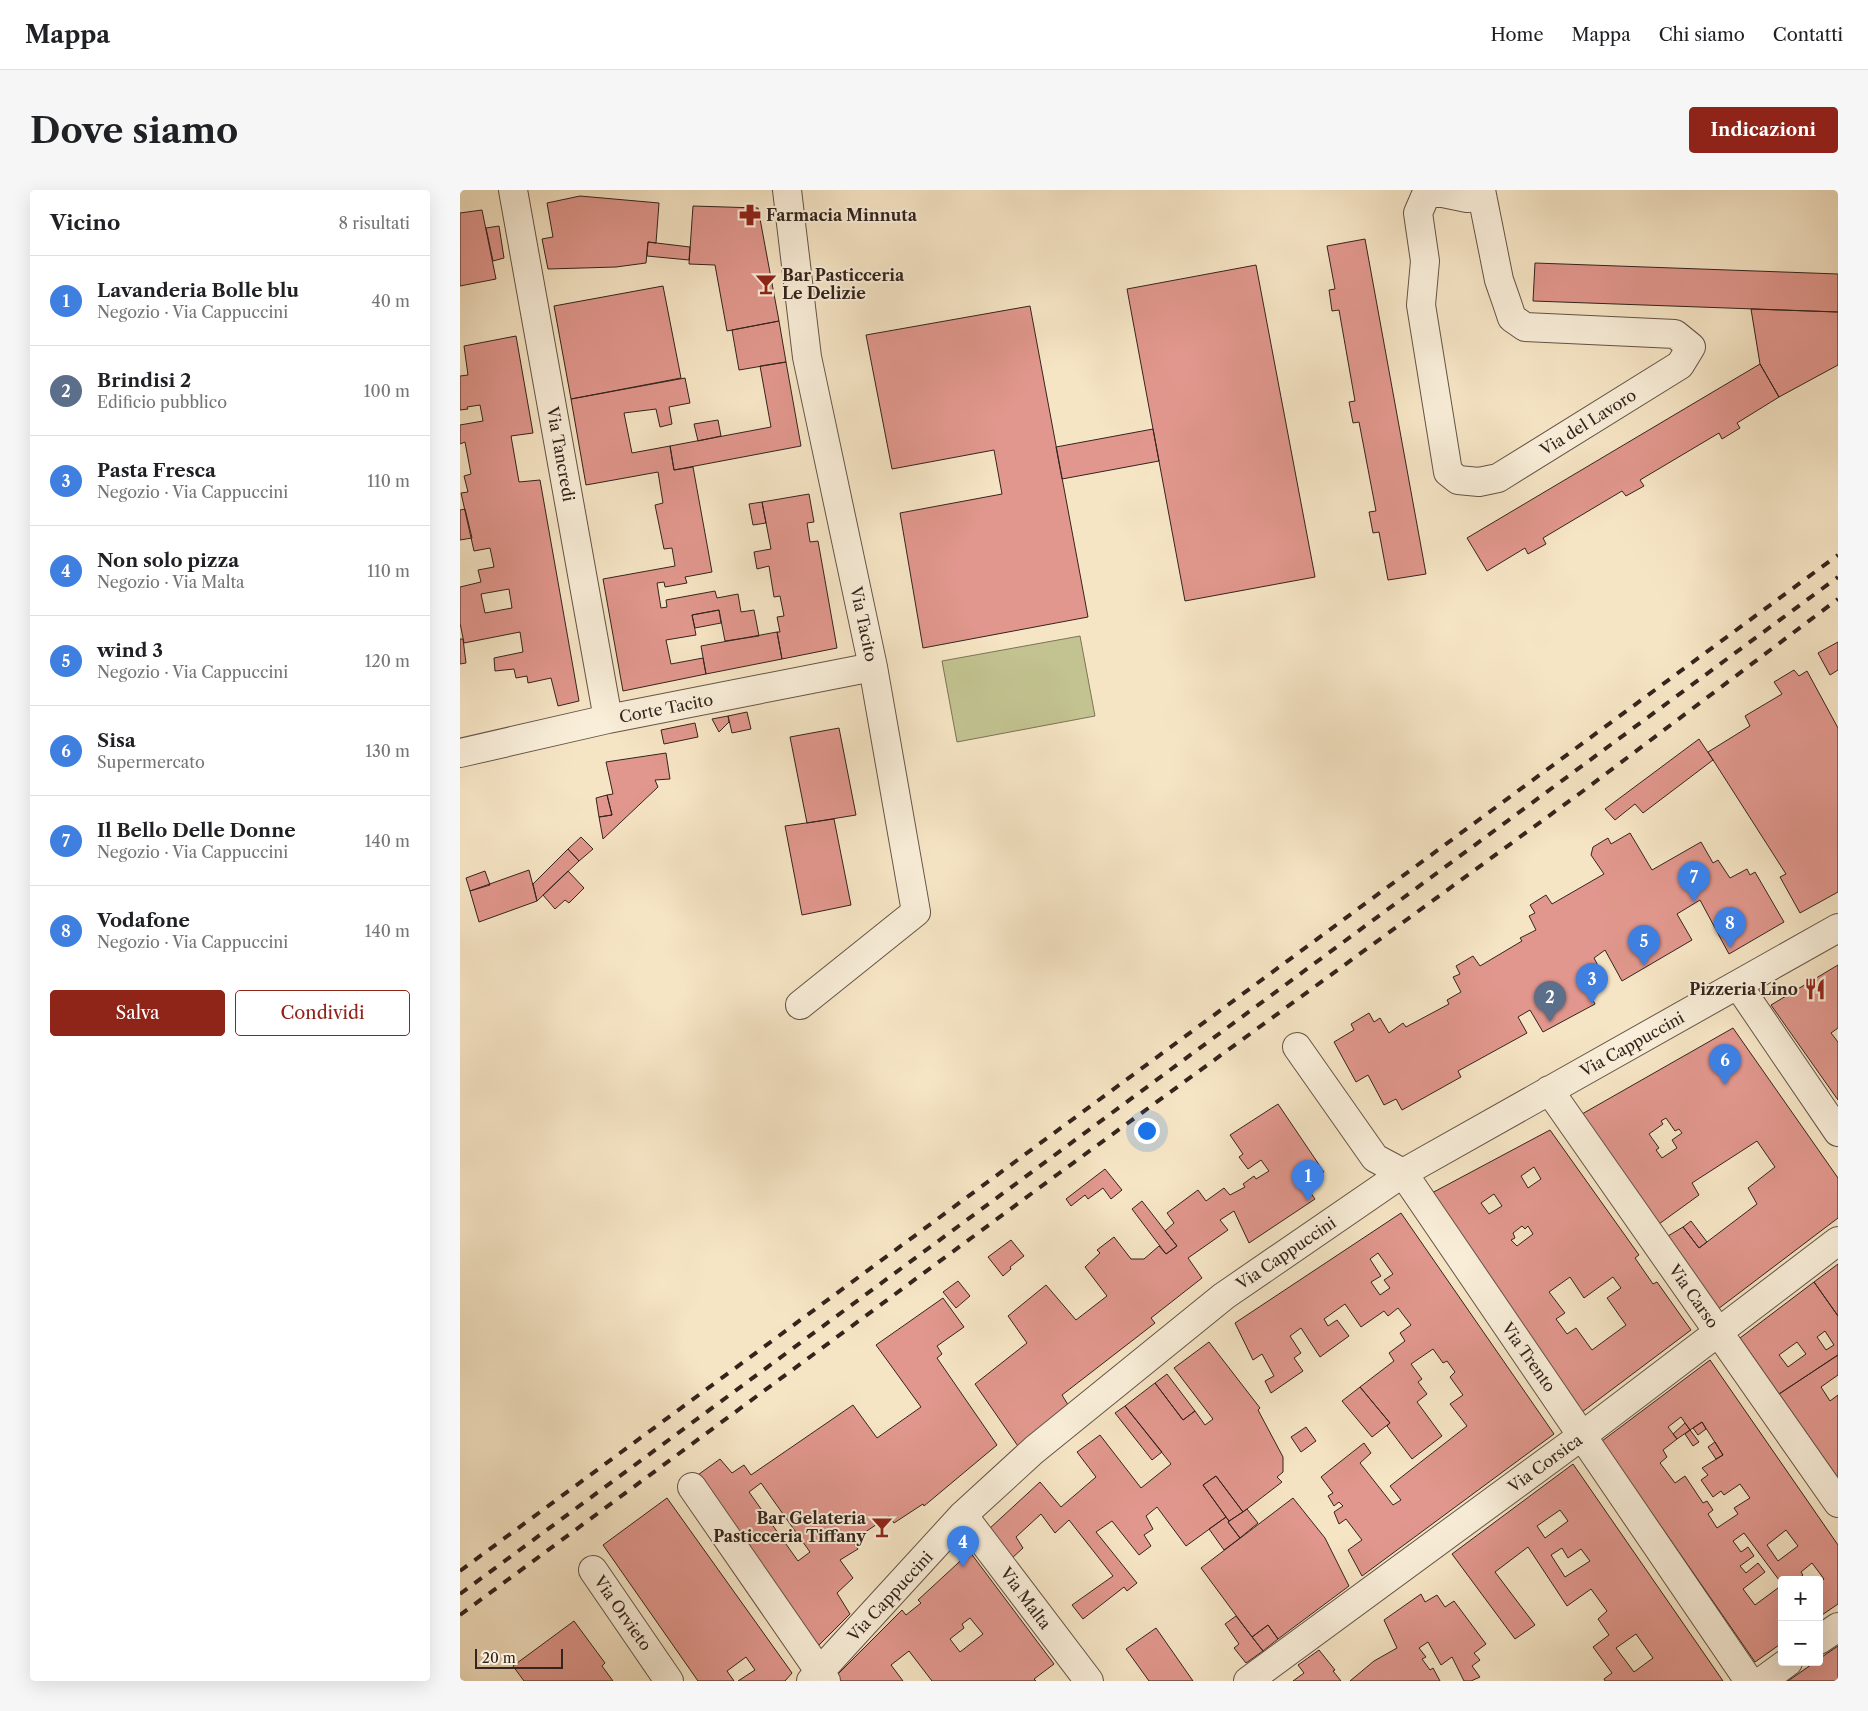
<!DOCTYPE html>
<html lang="it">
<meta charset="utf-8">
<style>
:root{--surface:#fff;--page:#f6f6f6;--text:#202124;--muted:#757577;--line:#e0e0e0;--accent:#8f2418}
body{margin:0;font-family:"Libre Caslon Text",serif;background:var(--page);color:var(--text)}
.controls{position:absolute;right:15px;bottom:15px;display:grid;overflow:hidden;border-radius:5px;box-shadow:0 5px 20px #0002}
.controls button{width:45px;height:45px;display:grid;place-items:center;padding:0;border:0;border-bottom:1px solid var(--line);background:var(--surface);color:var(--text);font:25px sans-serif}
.scale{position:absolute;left:15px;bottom:12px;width:88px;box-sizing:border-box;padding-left:5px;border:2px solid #34241d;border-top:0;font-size:14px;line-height:18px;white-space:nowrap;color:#34241d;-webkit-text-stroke:4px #f9eed9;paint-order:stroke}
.you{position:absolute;left:686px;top:940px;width:18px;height:18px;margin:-12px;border:4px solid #fff;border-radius:50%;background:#1a73e8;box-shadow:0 0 0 8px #1a73e833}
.badge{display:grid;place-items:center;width:32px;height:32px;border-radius:50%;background:var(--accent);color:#fff;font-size:16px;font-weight:700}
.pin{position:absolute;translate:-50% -41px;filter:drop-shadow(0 1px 2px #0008)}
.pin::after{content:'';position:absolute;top:26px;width:18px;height:15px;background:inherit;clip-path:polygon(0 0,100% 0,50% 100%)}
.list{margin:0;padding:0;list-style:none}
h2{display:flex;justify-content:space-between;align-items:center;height:65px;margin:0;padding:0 20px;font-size:21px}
h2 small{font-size:16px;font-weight:400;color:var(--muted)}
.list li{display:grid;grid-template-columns:32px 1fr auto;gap:15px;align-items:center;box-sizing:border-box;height:90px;padding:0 20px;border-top:1px solid var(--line)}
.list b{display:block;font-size:19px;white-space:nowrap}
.list p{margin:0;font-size:16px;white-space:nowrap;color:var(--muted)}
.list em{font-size:16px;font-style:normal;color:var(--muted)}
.actions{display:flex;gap:10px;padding:15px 20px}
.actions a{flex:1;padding:11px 0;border:1px solid var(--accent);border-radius:5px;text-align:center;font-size:18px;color:var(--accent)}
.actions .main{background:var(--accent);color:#fff}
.map{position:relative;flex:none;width:1378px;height:1491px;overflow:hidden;border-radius:5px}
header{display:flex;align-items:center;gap:30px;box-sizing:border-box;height:70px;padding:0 25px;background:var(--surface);border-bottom:1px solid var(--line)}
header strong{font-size:24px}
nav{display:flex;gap:28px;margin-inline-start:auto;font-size:18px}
.intro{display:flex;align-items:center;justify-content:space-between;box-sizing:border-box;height:120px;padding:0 30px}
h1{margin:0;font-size:35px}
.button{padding:12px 22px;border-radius:5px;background:var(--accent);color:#fff;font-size:18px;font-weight:700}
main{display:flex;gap:30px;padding:0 30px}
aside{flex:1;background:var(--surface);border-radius:5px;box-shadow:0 5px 20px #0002}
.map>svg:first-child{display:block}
.green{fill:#c2c390;stroke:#7b7456}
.building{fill:#e1978d;stroke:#34241d;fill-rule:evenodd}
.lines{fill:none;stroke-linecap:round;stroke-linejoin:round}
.minor-casing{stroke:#645447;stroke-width:30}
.minor{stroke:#f9eed9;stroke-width:28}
.rail{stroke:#34241d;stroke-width:4;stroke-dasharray:9 9;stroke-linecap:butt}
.labels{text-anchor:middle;stroke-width:4;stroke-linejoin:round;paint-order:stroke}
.poi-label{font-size:16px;font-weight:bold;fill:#34241d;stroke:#f9eed9;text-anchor:start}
.street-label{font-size:16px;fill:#34241d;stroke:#f9eed9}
</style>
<header>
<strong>Mappa</strong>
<nav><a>Home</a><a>Mappa</a><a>Chi siamo</a><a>Contatti</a></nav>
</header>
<div class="intro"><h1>Dove siamo</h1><a class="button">Indicazioni</a></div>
<main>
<aside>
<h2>Vicino<small>8 risultati</small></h2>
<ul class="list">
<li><span class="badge" style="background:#3f7fe0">1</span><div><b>Lavanderia Bolle blu</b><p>Negozio · Via Cappuccini</p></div><em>40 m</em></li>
<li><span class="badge" style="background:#5c6f8a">2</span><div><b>Brindisi 2</b><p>Edificio pubblico</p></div><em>100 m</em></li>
<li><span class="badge" style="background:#3f7fe0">3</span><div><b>Pasta Fresca</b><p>Negozio · Via Cappuccini</p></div><em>110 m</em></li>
<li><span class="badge" style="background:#3f7fe0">4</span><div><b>Non solo pizza</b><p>Negozio · Via Malta</p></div><em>110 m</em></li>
<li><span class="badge" style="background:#3f7fe0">5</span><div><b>wind 3</b><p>Negozio · Via Cappuccini</p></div><em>120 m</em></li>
<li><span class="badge" style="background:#3f7fe0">6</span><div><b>Sisa</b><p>Supermercato</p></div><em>130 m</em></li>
<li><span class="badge" style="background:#3f7fe0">7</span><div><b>Il Bello Delle Donne</b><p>Negozio · Via Cappuccini</p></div><em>140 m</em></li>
<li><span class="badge" style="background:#3f7fe0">8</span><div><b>Vodafone</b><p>Negozio · Via Cappuccini</p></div><em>140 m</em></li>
</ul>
<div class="actions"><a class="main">Salva</a><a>Condividi</a></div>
</aside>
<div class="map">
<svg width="1378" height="1491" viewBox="0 0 1378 1491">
<rect width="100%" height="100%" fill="#f6e5c5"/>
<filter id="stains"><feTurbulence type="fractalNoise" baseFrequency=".004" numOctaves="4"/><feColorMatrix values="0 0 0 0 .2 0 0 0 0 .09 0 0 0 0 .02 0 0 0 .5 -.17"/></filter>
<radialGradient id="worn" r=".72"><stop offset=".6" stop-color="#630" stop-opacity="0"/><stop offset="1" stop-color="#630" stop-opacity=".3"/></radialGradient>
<path class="green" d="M620,446L635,526L497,552L482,471Z"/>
<path class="building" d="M120,6L199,13L196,53L188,52L186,73L156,77L88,79L82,49L93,47L87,13Z
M233,16L298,18L319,131L267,141L255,75L229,74Z
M22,20L36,89L0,96V23Z
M39,36L44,68L33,71L26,38Z
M905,49L966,384L928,390L919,342L913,343L909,322L916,321L899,232L893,233L889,212L895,211L879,120L872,121L869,100L875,99L867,56Z
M188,52L230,57L229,70L187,66Z
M1075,73L1378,84V122L1073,111Z
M796,75L855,387L725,411L667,99Z
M203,96L221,188L111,209L94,116Z
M570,116L628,427L463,458L440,323L542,304L534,260L432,279L406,145Z
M1291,119L1378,122V175L1319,207L1300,174Z
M319,131L326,172L279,180L272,140Z
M56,146L73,243L51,246L59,292L80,290L119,511L98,516L91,488L68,493L67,486L56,488L54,479L35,481L34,468L63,462L60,442L4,453L0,433V397L21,392L18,380L34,377L30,358L14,361L1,303L8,302L4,286L11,284L5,252L0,254V235L23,231L20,215L7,217L8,219L0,220V186L8,185L4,156ZM49,399L52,418L25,423L21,404Z
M326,172L341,256L214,280L210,256L311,237L300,176Z
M1300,174L1319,207L1277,233L1280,238L1262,249L1259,243L1180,290L1184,296L1166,306L1162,301L1083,348L1086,354L1068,364L1065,358L1027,381L1007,348Z
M225,188L230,213L209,217L212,234L200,237L196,219L164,223L172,263L210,256L214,280L233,277L252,382L225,387L227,393L205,397L204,392L197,393L201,418L207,417L206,410L255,401L257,408L278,404L281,422L294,420L299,446L265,451L259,420L232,425L236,445L206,450L211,474L243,468L246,484L163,501L143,389L215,376L212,358L204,359L195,315L203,313L198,282L126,295L111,209Z
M258,230L261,246L238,251L234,234Z
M693,239L699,271L602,289L596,257Z
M349,304L354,332L347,333L350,352L358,351L377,458L322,469L317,442H320L317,427L324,426L320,406L314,407L309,376L297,379L294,362L311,359L302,312Z
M302,312L306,333L293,335L289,314Z
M5,319L12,348L0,350V320Z
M259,420L261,433L235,438L232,425Z
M317,442L322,469L246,484L241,456Z
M0,449H3L6,473L0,474Z
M1378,452V480L1370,485L1358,463Z
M1334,480L1339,486L1347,481L1378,538V702L1340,723L1320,687L1326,684L1248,562L1290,536L1285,526L1322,504L1314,492Z
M287,522L291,539L272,543L268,526Z
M268,526L269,532L259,542L252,529Z
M235,533L238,547L204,554L201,540Z
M379,538L396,625L347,633L330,547Z
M1239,549L1253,570L1183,623L1175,614L1155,630L1145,619Z
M206,563L210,589L195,590L198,597L143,649L139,627L152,625L147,605L153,604L146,572Z
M147,605L152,625L139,627L136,608Z
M374,629L391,715L342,725L325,636Z
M1170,643L1192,680L1241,652L1253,673L1258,670L1270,688L1287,679L1290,685L1295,682L1324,732L1269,764L1240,710L1217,724L1232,750L1162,791L1145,760L1134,768L1144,787L1126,797L1135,814L1083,842L1070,820L1058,827L1067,843L998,881L1001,887L942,920L936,909L924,915L908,885L896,892L874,852L894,840L891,834L909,823L914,832L920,828L929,843L943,833L946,837L989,814L987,810L1001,802L993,787L1000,784L996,776L1013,766L1020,776L1062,751L1060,748L1076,740L1069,726L1075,723L1070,715L1086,705L1092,714L1144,684L1131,665L1133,657L1148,648L1151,654Z
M121,647L133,659L119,671L108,659Z
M108,659L119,671L77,711L73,694Z
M69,680L77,711L19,732L10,701Z
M25,681L30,695L10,701L6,688Z
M108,681L124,698L109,713L105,710L95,719L83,705Z
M1378,775V838L1371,843L1378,852V910L1311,815Z
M1273,838L1378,988V1028L1258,1119L1208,1046L1223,1037L1239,1058L1297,1014L1288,998L1315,977L1297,951L1232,993L1239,1005L1199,1034L1122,924ZM1206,928L1215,941L1219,939L1222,943L1212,950L1217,958L1202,968L1196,960L1199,958L1189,944L1203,934L1201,931Z
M818,914L864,982L845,995L855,1009L789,1053L774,1021L760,1030L768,1040L728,1068L742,1088L691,1128L695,1133L602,1205L610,1218L560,1259L515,1194L567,1153L548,1126L586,1095L616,1130L647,1106L625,1077L640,1063L637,1060L654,1047L671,1069H684L699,1056L706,1064L717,1056L705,1041L714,1033L707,1023L738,1000L746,1011L764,998L770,1005L785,997L783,994L794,986L796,989L809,981L801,970L788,979L779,967L783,964L770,945Z
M1090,940L1179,1065L1175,1068L1193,1094L1197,1092L1231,1140L1122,1222L970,1004ZM1074,977L1081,989L1068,998L1061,986ZM1034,1004L1042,1016L1029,1024L1021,1013ZM1062,1036L1065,1039L1068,1036L1073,1044L1057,1056L1051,1050L1055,1048L1053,1043ZM1110,1087L1124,1108L1153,1087L1161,1098L1147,1108L1166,1135L1132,1160L1116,1138L1107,1144L1096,1129L1105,1123L1089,1102Z
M645,979L662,1000L651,1009L643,998L628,1009L625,1005L611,1016L606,1009Z
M682,1011L717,1056L706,1064L672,1019Z
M941,1023L1094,1244L902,1386L888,1360L902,1350L886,1329L879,1334L874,1322L883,1316L879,1312L874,1316L868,1306L873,1303L861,1287L904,1253L911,1263L900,1273L933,1315L941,1310L930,1296L1007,1236L990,1214L1003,1205L990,1187L995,1182L987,1171L983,1173L973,1159L951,1174L962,1189L958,1192L967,1204L957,1212L982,1246L952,1269L927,1236L930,1233L900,1197L934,1171L929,1163L945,1151L940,1143L951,1135L938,1118L928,1126L924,1121L901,1137L885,1114L864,1129L868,1136L877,1130L889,1146L860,1167L841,1138L830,1146L841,1163L834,1168L843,1181L811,1203L805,1191L814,1186L802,1164L793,1170L775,1133ZM918,1063L933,1084L924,1090L930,1098L920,1105L911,1092L921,1086L910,1069Z
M1231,1031L1247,1052L1239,1058L1223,1037Z
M551,1050L564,1066L550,1077L551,1079L543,1086L528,1067Z
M1378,1074V1126L1354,1092Z
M498,1091L510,1106L496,1118L483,1102Z
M1354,1092L1378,1126V1165L1319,1204L1280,1148ZM1365,1141L1374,1155L1366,1160L1357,1147ZM1337,1152L1346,1164L1328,1177L1319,1165Z
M483,1108L504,1137L477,1156L482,1164L477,1168L537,1255L464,1316L463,1314L434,1333L429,1326L392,1351L398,1359L380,1370L393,1388L377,1403L390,1424L356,1458L235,1287L260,1269L272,1283L284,1275L291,1285L393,1215L417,1248L461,1217L416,1155ZM301,1293L350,1362L338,1371L289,1302Z
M749,1152L800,1218L798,1220L823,1267V1282L817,1287L822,1292L783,1322L756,1286L743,1295L766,1327L726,1356L697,1317L686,1326L693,1339L684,1345L691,1356L679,1365L652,1331L636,1342L677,1393L667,1401L664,1397L623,1429L612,1415L653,1386L609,1330L595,1343L581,1324L556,1347L563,1358L551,1369L529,1339L580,1292L601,1317L636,1287L617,1262L640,1245L681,1298L711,1274L665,1216L695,1193L723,1230L735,1221L745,1235L753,1229L714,1178Z
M1378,1165V1185L1361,1197L1370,1211L1378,1205V1288L1319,1204Z
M1250,1170L1378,1355V1414L1359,1427V1394L1364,1389L1352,1373L1341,1382L1343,1385L1337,1390H1322V1394L1284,1343L1273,1351L1281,1362L1288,1357L1294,1366L1280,1376L1286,1383L1298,1373L1305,1382L1283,1399L1295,1415L1322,1395V1453L1295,1472L1142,1251ZM1221,1227L1230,1240L1242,1232L1263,1265L1242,1278L1248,1285L1241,1290L1253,1307L1261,1301L1264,1305L1280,1294L1290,1308L1274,1318L1278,1324L1257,1338L1248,1324L1253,1320L1247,1311L1243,1313L1225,1286L1215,1293L1200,1273L1207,1267L1203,1260L1217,1249L1208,1237ZM1326,1340L1338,1356L1318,1371L1307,1355Z
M707,1184L735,1221L723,1230L695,1193Z
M900,1197L930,1233L912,1247L882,1211Z
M665,1216L702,1262L692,1270L655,1223Z
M1242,1232L1246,1239L1238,1245L1233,1238Z
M1225,1233L1230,1240L1217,1249L1213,1244Z
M846,1237L856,1251L841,1262L831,1247Z
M1230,1240L1239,1252L1233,1256L1225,1244Z
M1255,1252L1263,1265L1256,1269L1248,1257Z
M1113,1274L1263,1491H1145L1144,1489L1152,1483L1133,1457L1149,1445L1138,1429L1147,1421L1131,1399L1107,1416L1068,1357L1035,1382L1075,1435L1055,1449L992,1364ZM1100,1320L1108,1331L1085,1348L1077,1336ZM1102,1358L1108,1368L1121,1359L1130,1371L1105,1387L1091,1365ZM1176,1444L1193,1468L1174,1482L1156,1458Z
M756,1286L783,1322L769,1331L743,1295Z
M207,1308L332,1483L325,1491H278L295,1480L286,1467L267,1481L274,1491H238L143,1355Z
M833,1308L865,1348L889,1396L818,1449L808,1435L792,1447L741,1378Z
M787,1319L798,1333L780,1348L768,1332Z
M766,1327L769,1331L768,1332L780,1348L764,1360L749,1339Z
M510,1362L594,1474L574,1489L576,1491H472L449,1461L431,1475L443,1491H378L375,1487L442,1420L446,1425L461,1413L458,1410ZM510,1428L523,1444L500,1462L490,1449L504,1438L502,1434Z
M961,1404L965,1412L977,1405L985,1417L994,1411L1026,1454L1014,1463L1020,1470L1012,1476L1020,1487L1011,1491H1004L992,1467L981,1475L968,1452L959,1458L966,1467L962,1469L970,1480L973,1478L980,1491H890L914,1471L937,1458L924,1430Z
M776,1426L803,1461L786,1473L774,1458L779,1454L765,1434Z
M114,1431L145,1473L142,1476L153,1491H64L53,1476Z
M808,1435L818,1449L803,1461L792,1447Z
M696,1438L733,1491H689L666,1459Z
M1378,1456V1491H1328L1355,1472H1359V1469Z
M859,1460L875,1480L873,1481L881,1491H833L844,1483L838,1475Z"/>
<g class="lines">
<g class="minor-casing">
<path id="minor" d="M53,0L148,529
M327,0L347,167L413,477L456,722L340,815
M968,0L958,23L965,71L961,115L988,282L998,290L1019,292L1038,288L1220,175L1231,157L1215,144L1065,137L1052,128L1047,113L1039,90L1021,0
M968,0L1007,8L1015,0
M0,563L148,529L413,477
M1278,795L1378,942
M837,857L915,968L943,983L1289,1491
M1089,900L1378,1313
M232,1297L366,1491
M503,1325L629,1491
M133,1380L209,1491
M1359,1450L1378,1437
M351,1491L503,1325L574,1260L764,1106L943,983L1378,738
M788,1491L1123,1245L1378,1051
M1302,1491L1328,1472"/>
</g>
<use href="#minor" class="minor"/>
<path class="rail" d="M0,1381L1378,365
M0,1404L1378,387
M0,1425L598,984L1123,601L1378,409"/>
</g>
<defs>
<g id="pharmacy-bare" transform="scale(1.725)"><path d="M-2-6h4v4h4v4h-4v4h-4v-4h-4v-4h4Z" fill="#8f2418" stroke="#f9eed9" stroke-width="2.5" paint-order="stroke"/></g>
<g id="bar-bare" transform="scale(1.725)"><path d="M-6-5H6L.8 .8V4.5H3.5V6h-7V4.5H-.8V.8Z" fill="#8f2418" stroke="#f9eed9" stroke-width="2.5" paint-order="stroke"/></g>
<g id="restaurant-bare" transform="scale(1.725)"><path d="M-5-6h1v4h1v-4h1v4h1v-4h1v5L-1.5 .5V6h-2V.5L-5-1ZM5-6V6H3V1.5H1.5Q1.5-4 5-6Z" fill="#8f2418" stroke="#f9eed9" stroke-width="2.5" paint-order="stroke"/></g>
</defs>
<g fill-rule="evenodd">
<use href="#pharmacy-bare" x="290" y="25"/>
<use href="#bar-bare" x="306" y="94"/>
<use href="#restaurant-bare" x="1355" y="799"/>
<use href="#bar-bare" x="422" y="1337"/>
</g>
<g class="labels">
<g class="poi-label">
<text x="306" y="31">Farmacia Minnuta</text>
<text x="322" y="91">Bar Pasticceria<tspan x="322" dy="18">Le Delizie</tspan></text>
<text x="1338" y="805" text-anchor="end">Pizzeria Lino</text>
<text x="406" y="1334" text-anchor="end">Bar Gelateria<tspan x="406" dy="18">Pasticceria Tiffany</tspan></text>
</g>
<g class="street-label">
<text transform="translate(1128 232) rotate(-32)" y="6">Via del Lavoro</text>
<text transform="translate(101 264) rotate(80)" y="6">Via Tancredi</text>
<text transform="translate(404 434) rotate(78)" y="6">Via Tacito</text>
<text transform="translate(206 518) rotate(-11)" y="6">Corte Tacito</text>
<text transform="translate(1172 854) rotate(-29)" y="6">Via Cappuccini</text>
<text transform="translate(826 1063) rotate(-34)" y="6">Via Cappuccini</text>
<text transform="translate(1234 1106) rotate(55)" y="6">Via Carso</text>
<text transform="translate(1069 1167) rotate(55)" y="6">Via Trento</text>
<text transform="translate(1085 1273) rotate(-36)" y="6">Via Corsica</text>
<text transform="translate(430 1406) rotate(-47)" y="6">Via Cappuccini</text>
<text transform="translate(566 1408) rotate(53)" y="6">Via Malta</text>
<text transform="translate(163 1423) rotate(55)" y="6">Via Orvieto</text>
</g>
</g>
<rect width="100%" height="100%" filter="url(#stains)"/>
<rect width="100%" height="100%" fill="url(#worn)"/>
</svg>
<div class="controls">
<button>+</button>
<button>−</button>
</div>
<div class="scale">20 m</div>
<div class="you"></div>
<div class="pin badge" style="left:848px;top:1011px;background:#3f7fe0">1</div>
<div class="pin badge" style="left:1090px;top:832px;background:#5c6f8a">2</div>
<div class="pin badge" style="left:1132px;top:814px;background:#3f7fe0">3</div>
<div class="pin badge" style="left:503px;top:1377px;background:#3f7fe0">4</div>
<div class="pin badge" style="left:1184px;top:776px;background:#3f7fe0">5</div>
<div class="pin badge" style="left:1265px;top:895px;background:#3f7fe0">6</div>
<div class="pin badge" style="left:1234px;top:712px;background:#3f7fe0">7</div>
<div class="pin badge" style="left:1270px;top:758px;background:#3f7fe0">8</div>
</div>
</main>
